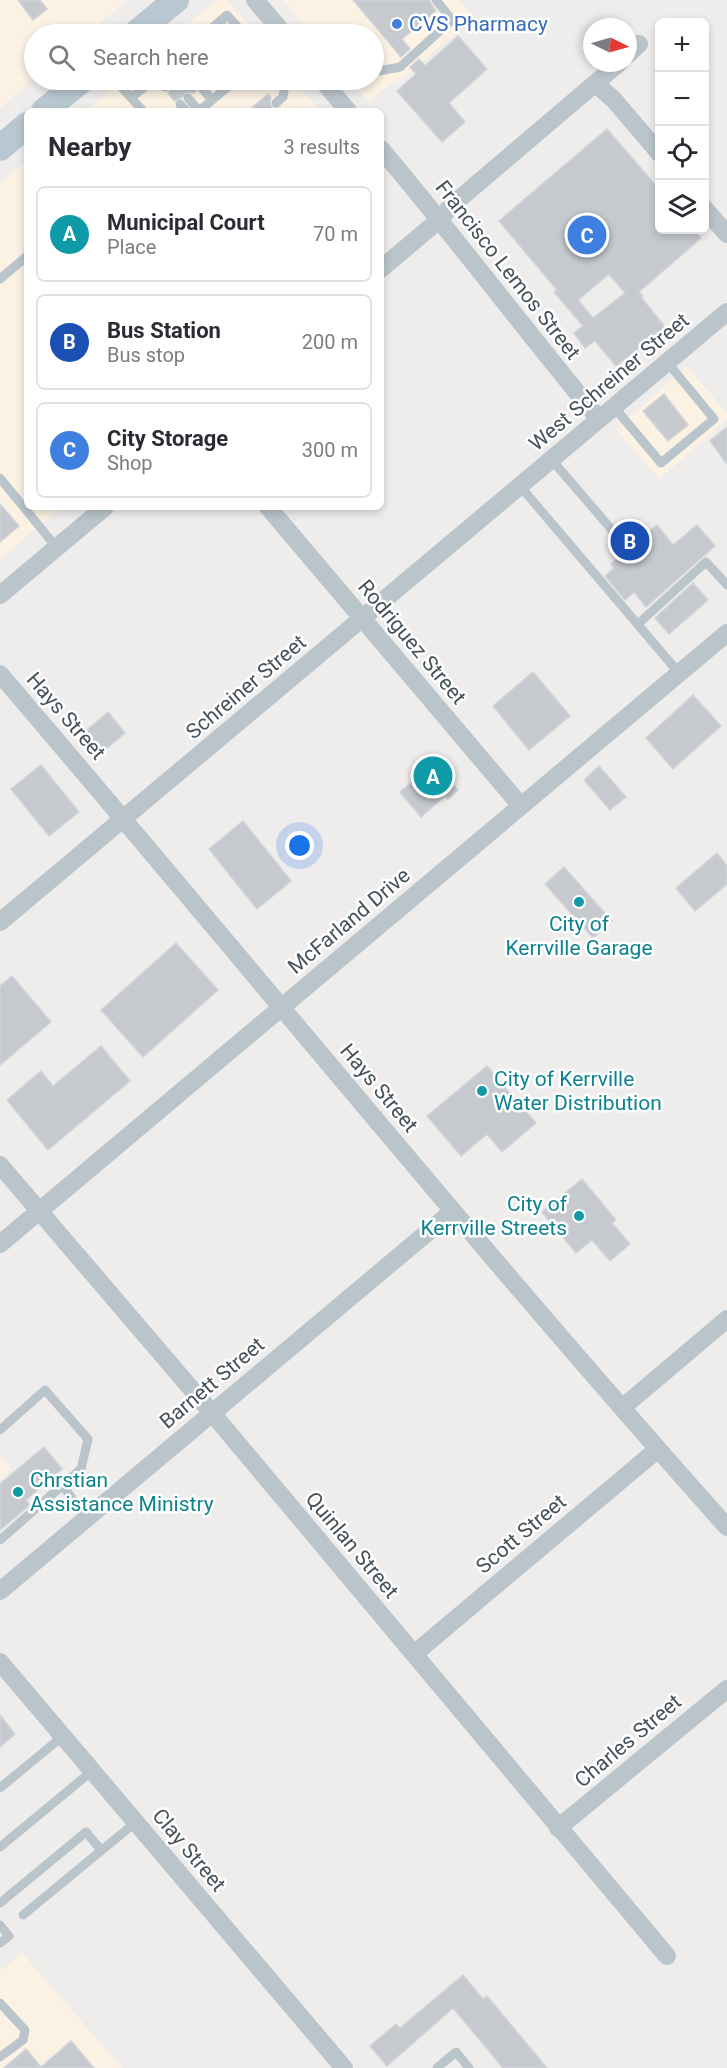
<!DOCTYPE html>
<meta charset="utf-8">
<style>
:root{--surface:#fff;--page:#f2f2f3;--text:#2b2b33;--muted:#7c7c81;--line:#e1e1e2;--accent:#1a73e8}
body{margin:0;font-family:Roboto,sans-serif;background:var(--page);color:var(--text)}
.controls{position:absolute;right:18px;top:18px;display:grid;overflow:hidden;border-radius:9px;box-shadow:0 3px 9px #0003}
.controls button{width:54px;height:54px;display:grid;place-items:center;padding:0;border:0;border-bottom:2px solid var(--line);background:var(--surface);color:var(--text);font:30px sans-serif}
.compass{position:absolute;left:583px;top:18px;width:54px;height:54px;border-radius:50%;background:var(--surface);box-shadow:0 3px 9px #0003;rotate:95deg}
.you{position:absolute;left:300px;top:846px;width:21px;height:21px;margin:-15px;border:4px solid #fff;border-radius:50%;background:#1a73e8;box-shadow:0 0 0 9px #1a73e833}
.badge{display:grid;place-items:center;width:39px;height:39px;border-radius:50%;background:var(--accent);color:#fff;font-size:20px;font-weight:700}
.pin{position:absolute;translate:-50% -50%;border:3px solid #fff;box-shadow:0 2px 6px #0006}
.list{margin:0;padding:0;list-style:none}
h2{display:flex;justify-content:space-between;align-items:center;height:78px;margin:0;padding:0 24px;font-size:26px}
h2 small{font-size:20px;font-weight:400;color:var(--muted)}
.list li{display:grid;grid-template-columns:39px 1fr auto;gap:18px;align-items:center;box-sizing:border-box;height:96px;margin:0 12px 12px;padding:0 12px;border:2px solid var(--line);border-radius:9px}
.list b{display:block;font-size:22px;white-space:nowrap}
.list p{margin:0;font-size:20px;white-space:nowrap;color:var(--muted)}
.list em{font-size:20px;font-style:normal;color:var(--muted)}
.icon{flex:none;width:33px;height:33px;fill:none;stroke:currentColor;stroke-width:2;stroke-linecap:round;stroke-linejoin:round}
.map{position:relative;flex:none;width:727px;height:2068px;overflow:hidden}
.search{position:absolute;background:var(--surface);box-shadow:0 3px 9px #0003;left:24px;top:24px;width:360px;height:66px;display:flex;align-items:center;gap:15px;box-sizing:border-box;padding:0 21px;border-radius:33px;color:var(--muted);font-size:22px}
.panel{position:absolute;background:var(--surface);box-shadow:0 3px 9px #0003;left:24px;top:108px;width:360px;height:402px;border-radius:9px}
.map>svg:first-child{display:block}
.commercial{fill:#fbf2e4}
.building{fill:#c6cacf;stroke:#d0d3d8;stroke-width:1.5;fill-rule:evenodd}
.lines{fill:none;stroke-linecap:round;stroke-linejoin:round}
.service{stroke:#bac5cb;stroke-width:9}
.minor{stroke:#bac5cb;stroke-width:18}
.secondary{stroke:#b9c7d0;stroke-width:26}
.shop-dot{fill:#3f7fe0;stroke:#fff;stroke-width:2}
.culture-dot{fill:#0f9aa8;stroke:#fff;stroke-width:2}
.labels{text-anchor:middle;stroke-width:5;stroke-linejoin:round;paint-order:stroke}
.shop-label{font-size:21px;fill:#366cbe;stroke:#fff;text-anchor:start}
.street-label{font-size:21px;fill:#455259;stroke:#fff}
.culture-label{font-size:21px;fill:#0d838f;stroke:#fff;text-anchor:start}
</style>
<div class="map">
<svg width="727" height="2068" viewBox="0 0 727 2068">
<rect width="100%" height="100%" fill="#efecec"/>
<path class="commercial" d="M0,0H127L87,34H34V79L0,108Z
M217,0H227L256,34H176Z
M283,0H459L473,18L400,81L391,84L368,102L350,80H374V34H312Z
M123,80H294L319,109L317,111H86Z
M27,161V507H61L0,560V183Z
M687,367L727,413V420L659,479L616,429Z
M0,1454L12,1469L0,1480Z
M22,1953L122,2068H0V1971Z"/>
<path class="building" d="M18,0H40L47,9L33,20Z
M353,0H429L436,11L402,39L410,49L401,57Z
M458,36L487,69L449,103L465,122L442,142L397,91L416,74L410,67L419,59L425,66Z
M180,80H209L206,82L203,81L197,82L195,85L196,91L193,93L186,92L181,98L174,101L168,93L172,88L178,85Z
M268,94L271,98L270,101L271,107L274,109L280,108L282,111H248Z
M607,129L660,190V230H693L701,238L639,292L643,296L641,297L665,327L616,366L595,341L585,348L574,333L583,326L554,292L557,290L499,221ZM609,274L625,293L593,318L578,300Z
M664,394L688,425L668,441L643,411Z
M727,427V464L710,441Z
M0,504L19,526L0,542Z
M657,525L673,545L697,525L715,546L646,607L634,592L625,600L605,576L614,568L611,564Z
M693,583L708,600L669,634L655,618Z
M533,672L570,716L529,750L493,706Z
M693,695L721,726L673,769L646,738Z
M108,712L125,733L98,756L81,735Z
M435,763L458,790L448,799L445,796L421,817L400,792Z
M41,765L79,812L49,836L11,789Z
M599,766L626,797L610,810L584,780Z
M243,821L291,881L257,909L209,849Z
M717,853L727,866V884L695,911L676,888Z
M564,867L612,921L593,938L545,884Z
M176,943L218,990L143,1057L101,1010Z
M12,976L51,1022L0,1065V986Z
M101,1046L130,1081L48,1150L7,1100L41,1071L53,1086Z
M487,1066L536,1123L502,1152L487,1134L461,1156L427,1116Z
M582,1179L616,1220L612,1223L630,1244L610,1261L592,1240L576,1253L542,1212Z
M44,1447L62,1469L26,1500L30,1505L0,1530V1484Z
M0,1715L15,1734L0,1747Z
M463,1975L483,1999L487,1996L547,2068H503L453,2008L387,2066L370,2046L396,2024L400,2028Z
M71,2041L94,2068H4L26,2049L41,2067Z"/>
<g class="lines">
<path class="service" d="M219,22L229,33
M205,34L227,15L244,34
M379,71L400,67L452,20L436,0
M115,80L143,111
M158,80L165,87
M172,80L173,81
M201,87L212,100
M131,98L153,80
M188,98L199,111L236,80
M276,103L283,97L285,84L281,80
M180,104L186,111
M0,279L27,256
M614,407L661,463L714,419L667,362
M551,459L624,544
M0,478L57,548
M520,486L679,673
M638,624L706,562L727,585
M0,1430L45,1390L88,1439L81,1469L0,1540
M63,1486L87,1518
M0,1788L63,1736
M0,1847L92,1771
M0,1903L86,1832L101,1850
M23,1915L136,1822
M0,1925L9,1936L0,1943
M0,2003L25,2030L23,2040L0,2057
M437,2068L456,2052L469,2068"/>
<path class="minor" d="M255,0L284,34
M628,54L639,44
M322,80L348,111
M596,84L614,100L660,154
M381,149C456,238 525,330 599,419
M704,208L727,234
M381,269L440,219L451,206L619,63
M268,507L521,806
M0,595L105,507
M0,674C243,958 478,1248 727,1527
M0,922L727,312
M0,1165L212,1413L667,1956
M0,1244L727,633
M623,1407L727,1319
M0,1591L453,1211
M414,1654L658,1449
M0,1662L344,2068
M558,1828L727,1689"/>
<path class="secondary" d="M135,34L176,0
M44,111L82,80
M0,148L27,125"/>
</g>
<circle class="shop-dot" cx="397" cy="24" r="6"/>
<g class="culture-dot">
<circle cx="579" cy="902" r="6"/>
<circle cx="482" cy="1091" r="6"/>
<circle cx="579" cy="1216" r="6"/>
<circle cx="18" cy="1492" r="6"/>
</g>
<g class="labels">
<g class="shop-label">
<text x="409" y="31">CVS Pharmacy</text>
</g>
<g class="street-label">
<text transform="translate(508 270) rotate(52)" y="7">Francisco Lemos Street</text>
<text transform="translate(609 382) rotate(-40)" y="7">West Schreiner Street</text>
<text transform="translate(412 642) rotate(50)" y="7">Rodriguez Street</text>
<text transform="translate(246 687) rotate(-40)" y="7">Schreiner Street</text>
<text transform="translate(66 716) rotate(49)" y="7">Hays Street</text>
<text transform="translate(349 921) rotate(-40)" y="7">McFarland Drive</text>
<text transform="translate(379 1088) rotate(50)" y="7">Hays Street</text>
<text transform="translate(212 1383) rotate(-40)" y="7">Barnett Street</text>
<text transform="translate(521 1534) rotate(-40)" y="7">Scott Street</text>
<text transform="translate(352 1545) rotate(50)" y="7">Quinlan Street</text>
<text transform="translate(628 1741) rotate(-40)" y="7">Charles Street</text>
<text transform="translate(189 1850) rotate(50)" y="7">Clay Street</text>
</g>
<g class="culture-label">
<text x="579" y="931" text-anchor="middle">City of<tspan x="579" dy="24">Kerrville Garage</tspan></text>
<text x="494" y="1086">City of Kerrville<tspan x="494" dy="24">Water Distribution</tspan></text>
<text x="567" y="1211" text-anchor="end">City of<tspan x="567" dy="24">Kerrville Streets</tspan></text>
<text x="30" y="1487">Chrstian<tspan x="30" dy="24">Assistance Ministry</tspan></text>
</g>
</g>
</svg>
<div class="controls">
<button>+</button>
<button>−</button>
<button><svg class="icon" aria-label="locate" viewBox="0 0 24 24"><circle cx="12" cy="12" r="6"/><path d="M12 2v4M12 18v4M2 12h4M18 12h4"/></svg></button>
<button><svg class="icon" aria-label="layers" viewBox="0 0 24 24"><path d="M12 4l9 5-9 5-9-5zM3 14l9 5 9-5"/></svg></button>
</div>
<svg class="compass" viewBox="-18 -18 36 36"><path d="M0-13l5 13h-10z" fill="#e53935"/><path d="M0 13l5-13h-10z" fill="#7c7c81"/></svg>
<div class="you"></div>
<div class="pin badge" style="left:433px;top:776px;background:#0f9aa8">A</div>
<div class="pin badge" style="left:630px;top:541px;background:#1a4fb4">B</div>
<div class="pin badge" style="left:587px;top:235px;background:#3f7fe0">C</div>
<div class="search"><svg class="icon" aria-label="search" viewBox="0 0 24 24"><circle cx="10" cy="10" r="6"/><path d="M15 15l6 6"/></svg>Search here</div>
<section class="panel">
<h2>Nearby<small>3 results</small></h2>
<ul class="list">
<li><span class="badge" style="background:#0f9aa8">A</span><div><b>Municipal Court</b><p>Place</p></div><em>70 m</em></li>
<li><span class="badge" style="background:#1a4fb4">B</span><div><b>Bus Station</b><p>Bus stop</p></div><em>200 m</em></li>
<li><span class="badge" style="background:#3f7fe0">C</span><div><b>City Storage</b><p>Shop</p></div><em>300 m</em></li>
</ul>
</section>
</div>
